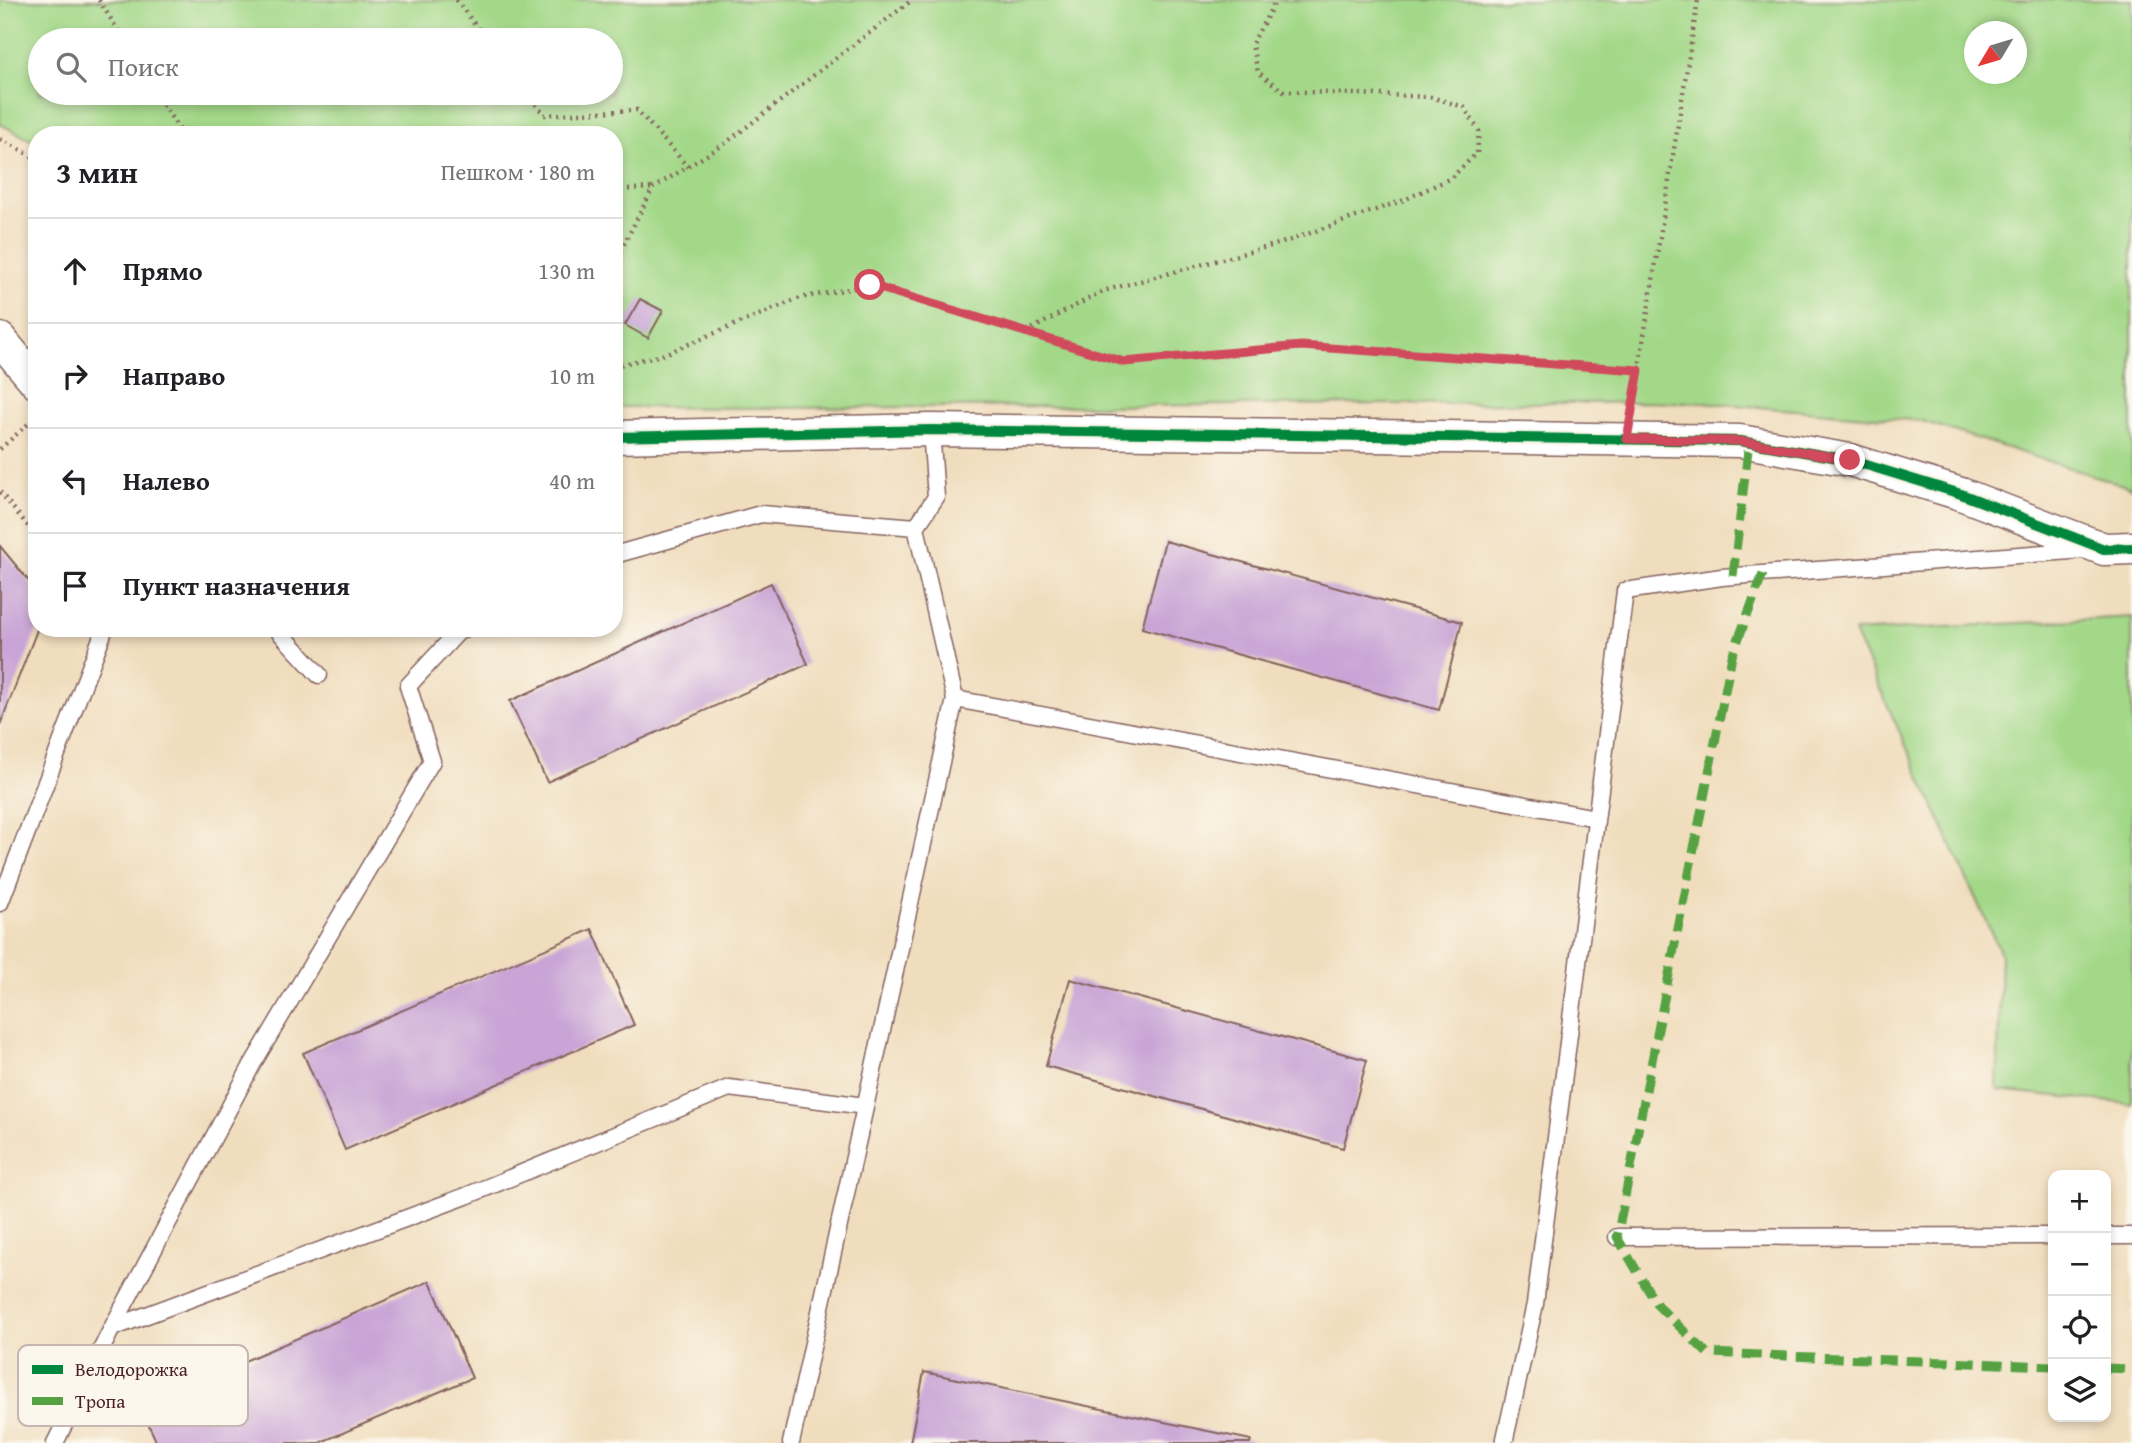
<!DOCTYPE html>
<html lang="ru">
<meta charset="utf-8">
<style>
:root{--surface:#fff;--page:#f6f6f6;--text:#202124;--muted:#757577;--line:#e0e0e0}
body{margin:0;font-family:"Gentium Book Plus",serif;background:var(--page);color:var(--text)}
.controls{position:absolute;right:21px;bottom:21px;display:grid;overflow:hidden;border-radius:14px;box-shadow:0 4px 10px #0003}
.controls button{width:63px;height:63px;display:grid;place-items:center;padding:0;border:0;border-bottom:2px solid var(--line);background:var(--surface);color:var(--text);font:35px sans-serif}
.compass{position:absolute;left:1964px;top:21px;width:63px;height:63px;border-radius:50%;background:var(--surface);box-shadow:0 4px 10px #0003;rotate:232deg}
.stop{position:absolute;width:21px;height:21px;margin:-16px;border:5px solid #d1495b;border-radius:50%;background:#fff}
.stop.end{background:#d1495b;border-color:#fff;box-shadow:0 2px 7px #0008}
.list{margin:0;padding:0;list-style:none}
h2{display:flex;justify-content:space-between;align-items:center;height:91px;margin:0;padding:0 28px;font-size:30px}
h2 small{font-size:23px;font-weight:400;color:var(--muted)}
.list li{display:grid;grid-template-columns:46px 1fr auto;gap:21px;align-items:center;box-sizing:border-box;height:105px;padding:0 28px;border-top:2px solid var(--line)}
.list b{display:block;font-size:26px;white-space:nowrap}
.list em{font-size:23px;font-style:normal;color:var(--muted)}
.icon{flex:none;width:38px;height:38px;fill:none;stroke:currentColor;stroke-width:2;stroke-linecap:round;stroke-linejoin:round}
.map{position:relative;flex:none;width:2132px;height:1443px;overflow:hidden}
.search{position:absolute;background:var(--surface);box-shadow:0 4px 10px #0003;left:28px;top:28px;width:595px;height:77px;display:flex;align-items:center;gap:18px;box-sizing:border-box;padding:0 24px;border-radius:38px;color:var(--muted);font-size:26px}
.panel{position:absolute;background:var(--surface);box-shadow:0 4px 10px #0003;left:28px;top:126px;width:595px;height:511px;border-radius:28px}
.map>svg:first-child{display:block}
.green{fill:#a3d888;stroke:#767c5a;stroke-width:2;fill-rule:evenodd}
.building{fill:#c9a4d6}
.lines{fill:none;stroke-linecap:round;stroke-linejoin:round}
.lane-casing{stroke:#84625e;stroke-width:19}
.street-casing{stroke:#84625e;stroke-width:35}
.path{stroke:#84625e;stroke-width:4.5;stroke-dasharray:2 5;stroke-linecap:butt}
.lane{stroke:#fff;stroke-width:16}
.street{stroke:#fff;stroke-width:32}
.quiet{stroke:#56a243;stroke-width:9;stroke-dasharray:18 9;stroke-linecap:butt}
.cycleway-casing{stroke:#fbf7ec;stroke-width:15}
.cycleway{stroke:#00873e;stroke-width:10}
.route{stroke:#d1495b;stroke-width:9}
.key{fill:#fbf7ec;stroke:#c6b6b2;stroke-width:2}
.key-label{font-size:19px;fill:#4a1f2b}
</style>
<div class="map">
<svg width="2132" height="1443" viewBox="0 0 2132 1443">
<rect width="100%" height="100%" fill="#fbf7ec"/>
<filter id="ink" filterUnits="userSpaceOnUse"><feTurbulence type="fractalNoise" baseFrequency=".0143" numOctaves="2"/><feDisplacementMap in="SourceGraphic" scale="14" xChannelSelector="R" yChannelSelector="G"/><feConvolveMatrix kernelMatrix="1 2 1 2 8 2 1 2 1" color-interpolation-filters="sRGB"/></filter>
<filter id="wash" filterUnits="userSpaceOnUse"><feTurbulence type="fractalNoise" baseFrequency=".00686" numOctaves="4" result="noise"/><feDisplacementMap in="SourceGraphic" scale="28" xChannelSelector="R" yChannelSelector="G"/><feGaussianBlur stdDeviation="1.57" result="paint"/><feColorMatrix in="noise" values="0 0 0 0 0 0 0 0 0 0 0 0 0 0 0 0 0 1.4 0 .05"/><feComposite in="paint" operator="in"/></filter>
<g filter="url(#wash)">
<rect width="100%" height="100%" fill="#f0ddbd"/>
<path class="green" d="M0,0H2132V488L1922,421L1701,402L779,408L614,407V135H37V143L0,124ZM1974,32H2016V74H1974ZM40,40H611V93H40Z
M2132,617V1104L1997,1090L2001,954L1854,632Z"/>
<g id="blocks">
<path class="building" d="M640,299L663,311L648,338L625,325Z
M1165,541L1462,622L1439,710L1142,628Z
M0,546L37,591V630L0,725Z
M771,583L808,664L547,782L510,701Z
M592,929L634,1025L345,1150L303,1053Z
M1070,979L1367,1060L1343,1148L1046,1066Z
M430,1281L472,1378L319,1443H157L140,1406Z
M924,1372L1251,1440L1250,1443H910Z"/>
</g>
</g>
<g filter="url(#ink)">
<use href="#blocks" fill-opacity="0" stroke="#84625e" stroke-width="2"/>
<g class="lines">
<g class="lane-casing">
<path id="lane" d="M931,430L936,497L916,527L955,699
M614,555L761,514L916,527
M276,628L319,675
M0,903L105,628
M2106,1236H2132
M1617,1237L2053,1236
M112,1328L466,1196L729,1088L865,1106
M55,1443L112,1328L252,1065L432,761L408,686L457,633L465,628
M791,1443L955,699L1596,818
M1504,1443L1535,1304L1625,591L1722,577L2085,550"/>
</g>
<g class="street-casing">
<path id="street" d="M0,339L37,383
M614,437L931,430L1740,441L1850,460L1961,494L2104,549L2132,548"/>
</g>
<path class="path" d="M99,0L124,40
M456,0L487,40
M155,93L183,135
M527,93L544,115L637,110L688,167
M0,139L37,159
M614,190L652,188
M614,263L653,188L723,145L912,0
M1026,332L1103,291L1282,243L1404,200L1451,178L1477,153L1479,131L1464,107L1431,97L1283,91L1258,72L1252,44L1276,0
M614,366L662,355L800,298L870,285L1124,362L1301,346L1638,370
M1633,404L1698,0
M0,449L36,417
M0,492L37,537"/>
<use href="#lane" class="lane"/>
<use href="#street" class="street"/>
<path class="quiet" d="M1763,574L1732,656L1617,1237L1657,1305L1707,1353L2053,1366
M1733,576L1749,442
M2106,1368L2132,1369"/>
<g class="cycleway-casing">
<path id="cycleway" d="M614,437L931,430L1740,441L1850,460L1961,494L2104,549L2132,548"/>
</g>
<use href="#cycleway" class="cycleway"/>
</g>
</g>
<g class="lines" filter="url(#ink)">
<path class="route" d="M870,285L1124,362L1301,346L1639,370L1627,439L1740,441L1850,460"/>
</g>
<rect x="18" y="1345" width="230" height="81" rx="10" class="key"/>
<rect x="32" y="1365" width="31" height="9" fill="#00873e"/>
<rect x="32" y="1397" width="31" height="8" fill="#56a243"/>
<g class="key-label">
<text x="75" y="1376">Велодорожка</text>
<text x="75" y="1408">Тропа</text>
</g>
</svg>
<div class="controls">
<button>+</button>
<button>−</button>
<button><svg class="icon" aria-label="locate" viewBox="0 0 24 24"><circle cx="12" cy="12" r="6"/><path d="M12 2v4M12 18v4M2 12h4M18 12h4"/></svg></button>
<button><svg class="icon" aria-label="layers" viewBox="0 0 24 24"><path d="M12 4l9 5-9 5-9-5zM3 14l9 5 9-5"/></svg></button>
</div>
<svg class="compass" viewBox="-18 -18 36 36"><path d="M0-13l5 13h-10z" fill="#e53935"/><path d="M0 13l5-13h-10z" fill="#757577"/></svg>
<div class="stop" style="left:870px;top:285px"></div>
<div class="stop end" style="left:1850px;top:460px"></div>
<div class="search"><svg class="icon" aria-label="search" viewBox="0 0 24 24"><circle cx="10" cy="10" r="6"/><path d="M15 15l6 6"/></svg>Поиск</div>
<section class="panel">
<h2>3 мин<small>Пешком · 180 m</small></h2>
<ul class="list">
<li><svg class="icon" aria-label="ahead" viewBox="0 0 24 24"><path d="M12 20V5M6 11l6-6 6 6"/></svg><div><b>Прямо</b></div><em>130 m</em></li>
<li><svg class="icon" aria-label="right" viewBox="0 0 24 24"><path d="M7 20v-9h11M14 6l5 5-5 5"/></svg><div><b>Направо</b></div><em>10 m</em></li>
<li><svg class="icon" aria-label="left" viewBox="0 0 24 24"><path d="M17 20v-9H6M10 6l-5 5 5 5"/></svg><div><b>Налево</b></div><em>40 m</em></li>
<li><svg class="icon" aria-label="arrive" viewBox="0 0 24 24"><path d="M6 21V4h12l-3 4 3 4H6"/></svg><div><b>Пункт назначения</b></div></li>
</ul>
</section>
</div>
